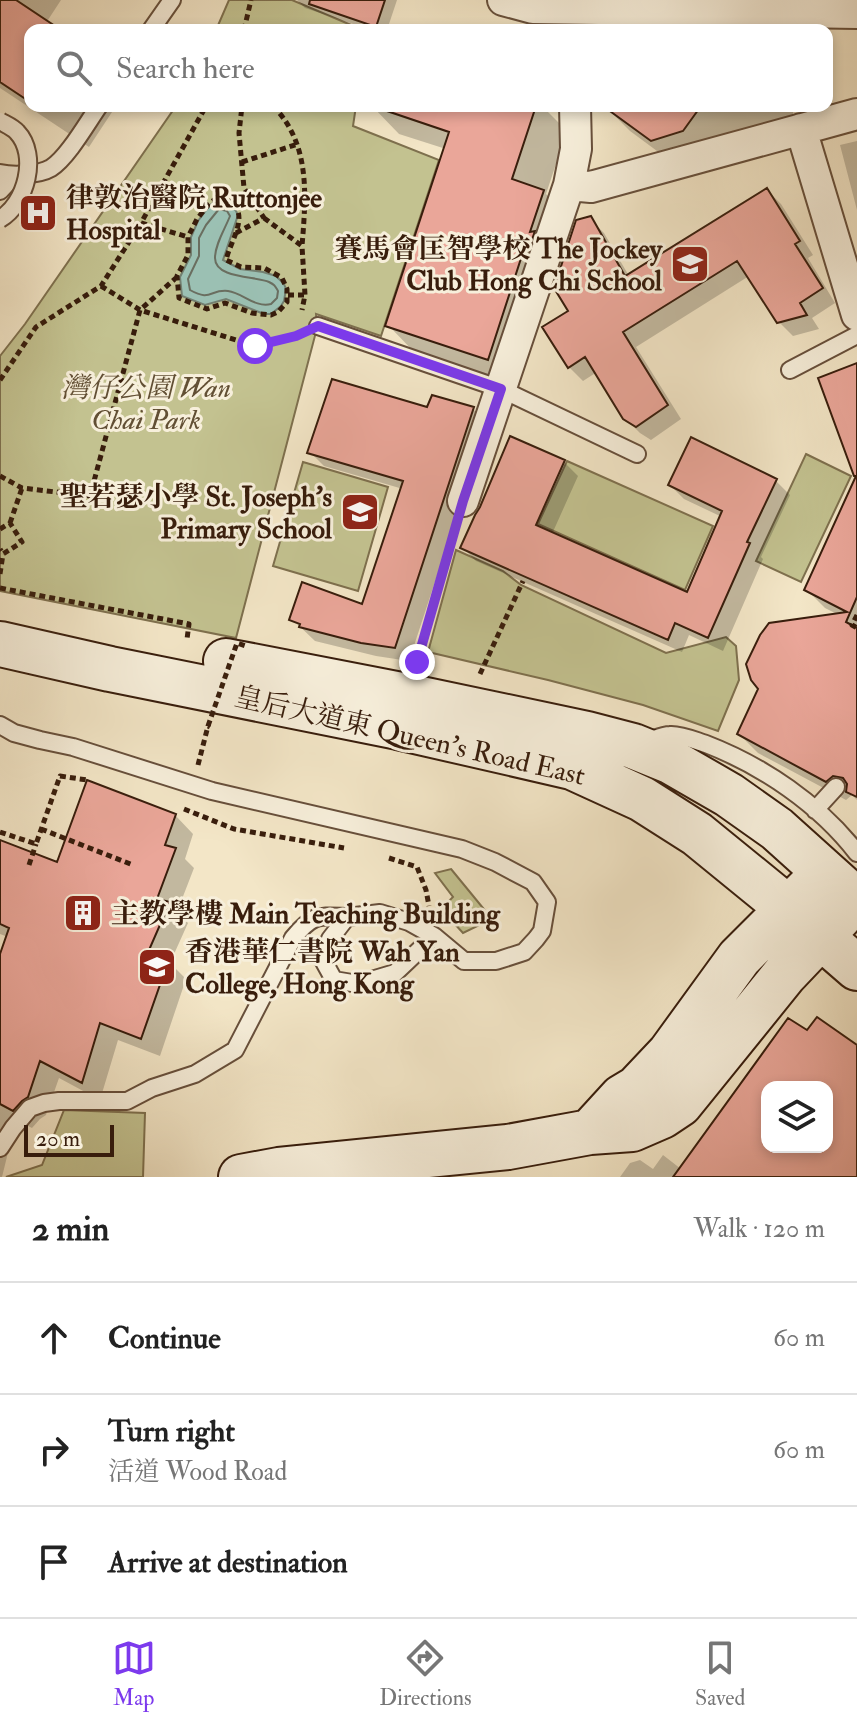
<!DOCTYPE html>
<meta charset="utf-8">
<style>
:root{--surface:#fff;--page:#f2f2f2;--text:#222;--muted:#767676;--line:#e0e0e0;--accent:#7c3aed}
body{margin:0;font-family:"IM FELL Double Pica","Noto Serif TC",serif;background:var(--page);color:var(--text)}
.controls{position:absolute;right:24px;bottom:24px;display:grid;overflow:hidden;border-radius:16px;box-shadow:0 4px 12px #0003}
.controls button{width:72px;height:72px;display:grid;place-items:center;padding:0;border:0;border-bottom:2px solid var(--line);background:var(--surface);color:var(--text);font:40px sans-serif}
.scale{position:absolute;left:24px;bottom:20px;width:90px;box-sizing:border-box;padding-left:8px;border:4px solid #381d0c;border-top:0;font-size:22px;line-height:28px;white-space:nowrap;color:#381d0c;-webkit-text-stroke:6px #f7efdb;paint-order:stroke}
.stop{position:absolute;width:24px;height:24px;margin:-18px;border:6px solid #7c3aed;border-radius:50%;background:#fff}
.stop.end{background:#7c3aed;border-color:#fff;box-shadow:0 2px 8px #0008}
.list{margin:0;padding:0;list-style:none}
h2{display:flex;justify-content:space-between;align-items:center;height:104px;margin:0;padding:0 32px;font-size:34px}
h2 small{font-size:26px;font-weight:400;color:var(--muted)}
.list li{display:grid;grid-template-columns:52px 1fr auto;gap:24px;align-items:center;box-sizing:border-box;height:112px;padding:0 32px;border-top:2px solid var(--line)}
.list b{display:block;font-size:30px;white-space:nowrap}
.list p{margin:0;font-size:26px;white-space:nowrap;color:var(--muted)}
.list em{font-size:26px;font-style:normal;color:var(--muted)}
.icon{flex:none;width:44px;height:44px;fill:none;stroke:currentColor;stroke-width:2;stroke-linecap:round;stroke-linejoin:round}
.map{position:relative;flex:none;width:857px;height:1177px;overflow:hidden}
.search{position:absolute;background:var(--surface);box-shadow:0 4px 12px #0003;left:24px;right:24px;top:24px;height:88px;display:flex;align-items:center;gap:20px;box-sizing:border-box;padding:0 28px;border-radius:16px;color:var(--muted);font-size:30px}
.sheet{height:440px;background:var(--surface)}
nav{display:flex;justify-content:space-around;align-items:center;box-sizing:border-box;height:112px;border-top:2px solid var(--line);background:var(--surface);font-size:22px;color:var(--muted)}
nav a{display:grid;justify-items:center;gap:4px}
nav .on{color:var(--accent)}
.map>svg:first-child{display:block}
.green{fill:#c3c290;stroke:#7e704e;stroke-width:2}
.water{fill:#9bc0b3;stroke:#737f70;stroke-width:2}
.shadow{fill:#0003;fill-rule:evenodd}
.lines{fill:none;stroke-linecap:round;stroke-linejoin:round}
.shore{stroke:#6a6e60;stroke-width:2}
.building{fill:#eaa699;stroke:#381d0c;stroke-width:2;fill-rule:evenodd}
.service-casing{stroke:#674f3b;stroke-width:20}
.minor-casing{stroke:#674f3b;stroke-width:34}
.secondary-casing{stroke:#381d0c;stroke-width:48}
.path{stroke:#381d0c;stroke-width:5;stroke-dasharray:6 4;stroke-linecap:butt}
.service{stroke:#f7efdb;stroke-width:16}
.minor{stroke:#f7efdb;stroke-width:30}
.secondary{stroke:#f7efdb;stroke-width:44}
.service-bridge-casing{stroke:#674f3b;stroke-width:20;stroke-linecap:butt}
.path-bridge{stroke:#381d0c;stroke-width:5;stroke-dasharray:6 4;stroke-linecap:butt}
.service-bridge{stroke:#f7efdb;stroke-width:16}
.route{stroke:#7c3aed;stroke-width:10}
.labels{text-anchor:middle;stroke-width:6;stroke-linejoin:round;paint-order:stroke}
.poi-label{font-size:28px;font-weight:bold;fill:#381d0c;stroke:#f7efdb;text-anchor:start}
.park-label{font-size:28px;font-style:italic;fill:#624f34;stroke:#f7efdb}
.street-label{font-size:28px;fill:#381d0c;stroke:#f7efdb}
</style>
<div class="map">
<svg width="857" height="1177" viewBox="0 0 857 1177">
<rect width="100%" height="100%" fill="#f3e6c7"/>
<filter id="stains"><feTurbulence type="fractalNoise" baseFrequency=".0025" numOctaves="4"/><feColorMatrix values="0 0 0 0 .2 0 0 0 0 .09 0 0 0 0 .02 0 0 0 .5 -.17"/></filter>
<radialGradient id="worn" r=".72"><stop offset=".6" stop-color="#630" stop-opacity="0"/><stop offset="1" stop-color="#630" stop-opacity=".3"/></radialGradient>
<path class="green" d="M229,0H292L363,30H216Z
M176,106H356L353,126L439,160L381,336L316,314L317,328L236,638L0,591V356L25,324Z
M806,454L851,476L801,582L756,561Z
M567,461L713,526L685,590L538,524Z
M303,462L388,487L358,591L273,566Z
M456,550L503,571L521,585L666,653L726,637L736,646L739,680L718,731L643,705L548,680L428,652Z
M451,869L492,919L463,933L441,909L453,897L435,873Z
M64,1110L145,1113L143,1177H6L42,1165Z"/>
<path class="water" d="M224,201L233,205L238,215L223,260L240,269L263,272L276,276L284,284L286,289L284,301L281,306L271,314H264L226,299L205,305L182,296L180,277L191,255V237L198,221L210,205L215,202Z"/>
<path class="shadow" d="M0,0H61L46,23L57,30H30V106H116L89,147L0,88Z
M297,0H397L387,30H371L305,8Z
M372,106H542L567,131L546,194L573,221L560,259L564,263L590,219L604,233L629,276L767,190L781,204L813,255L808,258L835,303L812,318L819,329L793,336L779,322L749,276L636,347L681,419L651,440L640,433L625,418L597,372L583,381L569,367L570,312L560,275L556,272L517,389L417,355L388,325L446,149L399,134Z
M605,106H793V134L680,168L630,131Z
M857,141V210L840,145Z
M473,409L487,423L409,661L376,656L315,641L292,619L364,606L403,489L324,466L310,452L429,410Z
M692,440L776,481L790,495L761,557L763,559L723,651L689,635L682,652L476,561L462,547L564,462L578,476L552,534L688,595L722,517L684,499L670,485Z
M857,478V800L852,795L846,800L758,753L739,734L839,615L825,608L806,589Z
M175,815L193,834L185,859L194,868L177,912L188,923L170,963L186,979L160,1056L118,1040L100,1100L59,1078L46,1115L40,1119L32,1128L16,1120L2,1177H0V960L8,937L0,934V843L59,864Z
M807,1033L857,1048V1177H620L630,1163L640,1160L653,1169L663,1155L681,1169ZM767,1087H827V1147H767Z"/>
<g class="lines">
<path class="shore" d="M219,209L227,211L230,216C225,229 215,244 215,258C215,279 257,276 269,282C275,285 275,286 278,291L277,298L271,304C255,308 243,293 228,291C210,289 211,302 190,290L188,279L199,256V238L206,225Z"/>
</g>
<path class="building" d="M0,0H16L61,30H30V102L0,82Z
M310,0H385L376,27L309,4Z
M385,106H536L512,179L544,190L530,232L535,231L529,248L526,243L488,360L385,326L449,132L384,110Z
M603,106H701L683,131L651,141Z
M767,188L800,241L795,244L823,288L800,303L807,315L777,323L737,261L623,332L668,405L636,427L623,419L585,357L568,368L542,327L568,311L554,288L576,220L591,216L625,276Z
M857,363V597L846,622L857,628V797L846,792L847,784L843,778L833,776L826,782L737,734L758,689L751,680L746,664L760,635L769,623L847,612L804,590L856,476H854L818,378Z
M332,379L427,407L432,395L474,407L395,648L361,643L299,627L300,624L289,620L302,582L362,604L403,481L307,453Z
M510,436L565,460L536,525L687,592L722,511L668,485L691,437L777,479L747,542L750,543L708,638L675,623L668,640L460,548L475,515L480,507Z
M87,780L176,814L165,845L176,848L157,899L170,902L149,950L169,959L141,1039L100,1023L82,1083L40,1061L28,1097L22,1101L13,1111L0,1104V954L9,928L0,924V840L57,862Z
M817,1017L857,1045V1177H673L788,1018L807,1030ZM767,1087H827V1147H767Z"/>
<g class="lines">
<g class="service-casing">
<path id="service" d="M151,30L172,0
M0,173C13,176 39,175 51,168C68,157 87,123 99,106
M0,191L14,176
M318,326L501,389L637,454
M790,370L857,335
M0,725L14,733L40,740L73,747L212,791L462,849L495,862L533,882L547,902L542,931L536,939L524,952L496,961H464L434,936L409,922L380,913L347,917L330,939L323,960L334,980L358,984L395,973L434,936
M646,742C653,740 662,735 670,735C681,734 696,741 706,744C763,766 819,804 857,853
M815,810L836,787
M0,1148L13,1128L30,1108L44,1103L59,1101H127L152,1088L195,1074L235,1050L293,938C313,914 317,916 347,917"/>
</g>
<g class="minor-casing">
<path id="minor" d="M503,0L533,8L857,13
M801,129L857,315
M569,185L591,187L857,114
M463,501L569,185L576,149L575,106"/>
</g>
<g class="secondary-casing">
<path id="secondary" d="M0,644L110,669L398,727L572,767L642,799L697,834L789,909L857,968
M226,661L407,696L587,734L633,746L670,761L729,795L777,829L857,901
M590,1132L622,1097L637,1088L670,1053L739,958L810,887
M241,1177L279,1170L508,1147L590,1132L632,1129L662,1116L680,1104L785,974L840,916"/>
</g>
<path class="path" d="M244,30L251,0
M273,106C311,144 306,197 302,246
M242,162L298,144
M225,199C253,211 231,239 226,260L241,267L264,268L277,275L282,278L287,289V302L278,312L271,315L252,313L225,303L207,309L179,298L177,276L188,255V237L197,219L209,204L214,200Z
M264,218L302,246L305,295L302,310
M141,223L188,237
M236,233L264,218L244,188L239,133L242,106
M101,286L140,310L255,346L299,335
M288,295H305
M0,380L36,327L101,286L141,223L206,106
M0,476L22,488L90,496L140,310L177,277
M10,523L22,488
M0,529L10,523L22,542L3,554L0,549
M0,574L3,554
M0,588L189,624L187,639
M857,615L852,625L857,628
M417,661L455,529
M480,674L523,581
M198,765L208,726L210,727
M184,809L234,829L344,848
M41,829L133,865
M0,832L36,844L60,776L87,780
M389,858L417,867L426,890L429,906
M29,865L36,844"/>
<use href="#service" class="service"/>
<use href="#minor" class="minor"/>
<use href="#secondary" class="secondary"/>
<g class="service-bridge-casing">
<path id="service-bridge" d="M0,121C5,124 13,127 17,132C39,155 26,204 0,219"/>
</g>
<path class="path-bridge" d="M208,726L237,643L246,646"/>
<use href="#service-bridge" class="service-bridge"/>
</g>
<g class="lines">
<path class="route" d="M255,346L296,336L318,326L501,389L463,501L417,662"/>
</g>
<defs>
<g id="hospital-square" transform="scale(2)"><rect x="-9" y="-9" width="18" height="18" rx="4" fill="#8f2418" stroke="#f7efdb"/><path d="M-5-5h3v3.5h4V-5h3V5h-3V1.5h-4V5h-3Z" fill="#fff"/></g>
<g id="school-square" transform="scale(2)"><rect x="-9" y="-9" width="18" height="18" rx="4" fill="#8f2418" stroke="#f7efdb"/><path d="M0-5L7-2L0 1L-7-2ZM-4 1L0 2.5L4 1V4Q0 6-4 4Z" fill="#fff"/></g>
<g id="building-square" transform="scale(2)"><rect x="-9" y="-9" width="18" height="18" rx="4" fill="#8f2418" stroke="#f7efdb"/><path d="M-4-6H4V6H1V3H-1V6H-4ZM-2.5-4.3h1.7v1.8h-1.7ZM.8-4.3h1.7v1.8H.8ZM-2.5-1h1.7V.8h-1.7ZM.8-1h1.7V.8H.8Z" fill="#fff"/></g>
</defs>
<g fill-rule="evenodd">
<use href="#hospital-square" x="38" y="213"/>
<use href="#school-square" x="690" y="264"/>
<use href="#school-square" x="360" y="512"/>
<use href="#building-square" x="83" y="913"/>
<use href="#school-square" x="157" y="967"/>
</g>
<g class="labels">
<g class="poi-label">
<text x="66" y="207">律敦治醫院 Ruttonjee<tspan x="66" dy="32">Hospital</tspan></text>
<text x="662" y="258" text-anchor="end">賽馬會匡智學校 The Jockey<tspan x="662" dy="32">Club Hong Chi School</tspan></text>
<text x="332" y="506" text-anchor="end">聖若瑟小學 St. Joseph's<tspan x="332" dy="32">Primary School</tspan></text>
<text x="111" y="923">主教學樓 Main Teaching Building</text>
<text x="185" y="961">香港華仁書院 Wah Yan<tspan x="185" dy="32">College, Hong Kong</tspan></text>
</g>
<g class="park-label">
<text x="146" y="397">灣仔公園 Wan<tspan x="146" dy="32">Chai Park</tspan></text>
</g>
<g class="street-label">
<text transform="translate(410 735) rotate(13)" y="10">皇后大道東 Queen's Road East</text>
</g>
</g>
<rect width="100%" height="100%" filter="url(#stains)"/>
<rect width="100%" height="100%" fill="url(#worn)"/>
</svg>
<div class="controls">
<button><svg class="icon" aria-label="layers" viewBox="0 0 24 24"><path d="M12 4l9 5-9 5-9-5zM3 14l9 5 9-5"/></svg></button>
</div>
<div class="scale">20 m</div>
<div class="stop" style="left:255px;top:346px"></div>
<div class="stop end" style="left:417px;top:662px"></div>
<div class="search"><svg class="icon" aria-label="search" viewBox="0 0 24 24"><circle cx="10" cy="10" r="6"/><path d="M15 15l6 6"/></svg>Search here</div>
</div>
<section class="sheet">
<h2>2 min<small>Walk · 120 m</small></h2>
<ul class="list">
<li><svg class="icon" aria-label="ahead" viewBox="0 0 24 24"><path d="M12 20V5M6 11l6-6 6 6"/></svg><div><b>Continue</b></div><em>60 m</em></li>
<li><svg class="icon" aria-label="right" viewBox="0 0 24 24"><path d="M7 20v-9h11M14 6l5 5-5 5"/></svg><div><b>Turn right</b><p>活道 Wood Road</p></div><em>60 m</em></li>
<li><svg class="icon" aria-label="arrive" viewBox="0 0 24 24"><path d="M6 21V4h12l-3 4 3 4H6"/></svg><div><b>Arrive at destination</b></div></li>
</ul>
</section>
<nav>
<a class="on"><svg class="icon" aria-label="map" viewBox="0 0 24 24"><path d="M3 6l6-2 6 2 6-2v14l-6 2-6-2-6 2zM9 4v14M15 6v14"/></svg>Map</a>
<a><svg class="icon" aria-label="directions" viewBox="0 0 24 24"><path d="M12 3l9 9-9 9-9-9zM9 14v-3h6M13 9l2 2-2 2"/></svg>Directions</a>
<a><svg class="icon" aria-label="saved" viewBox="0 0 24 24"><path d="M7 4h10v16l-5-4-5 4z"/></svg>Saved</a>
</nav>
